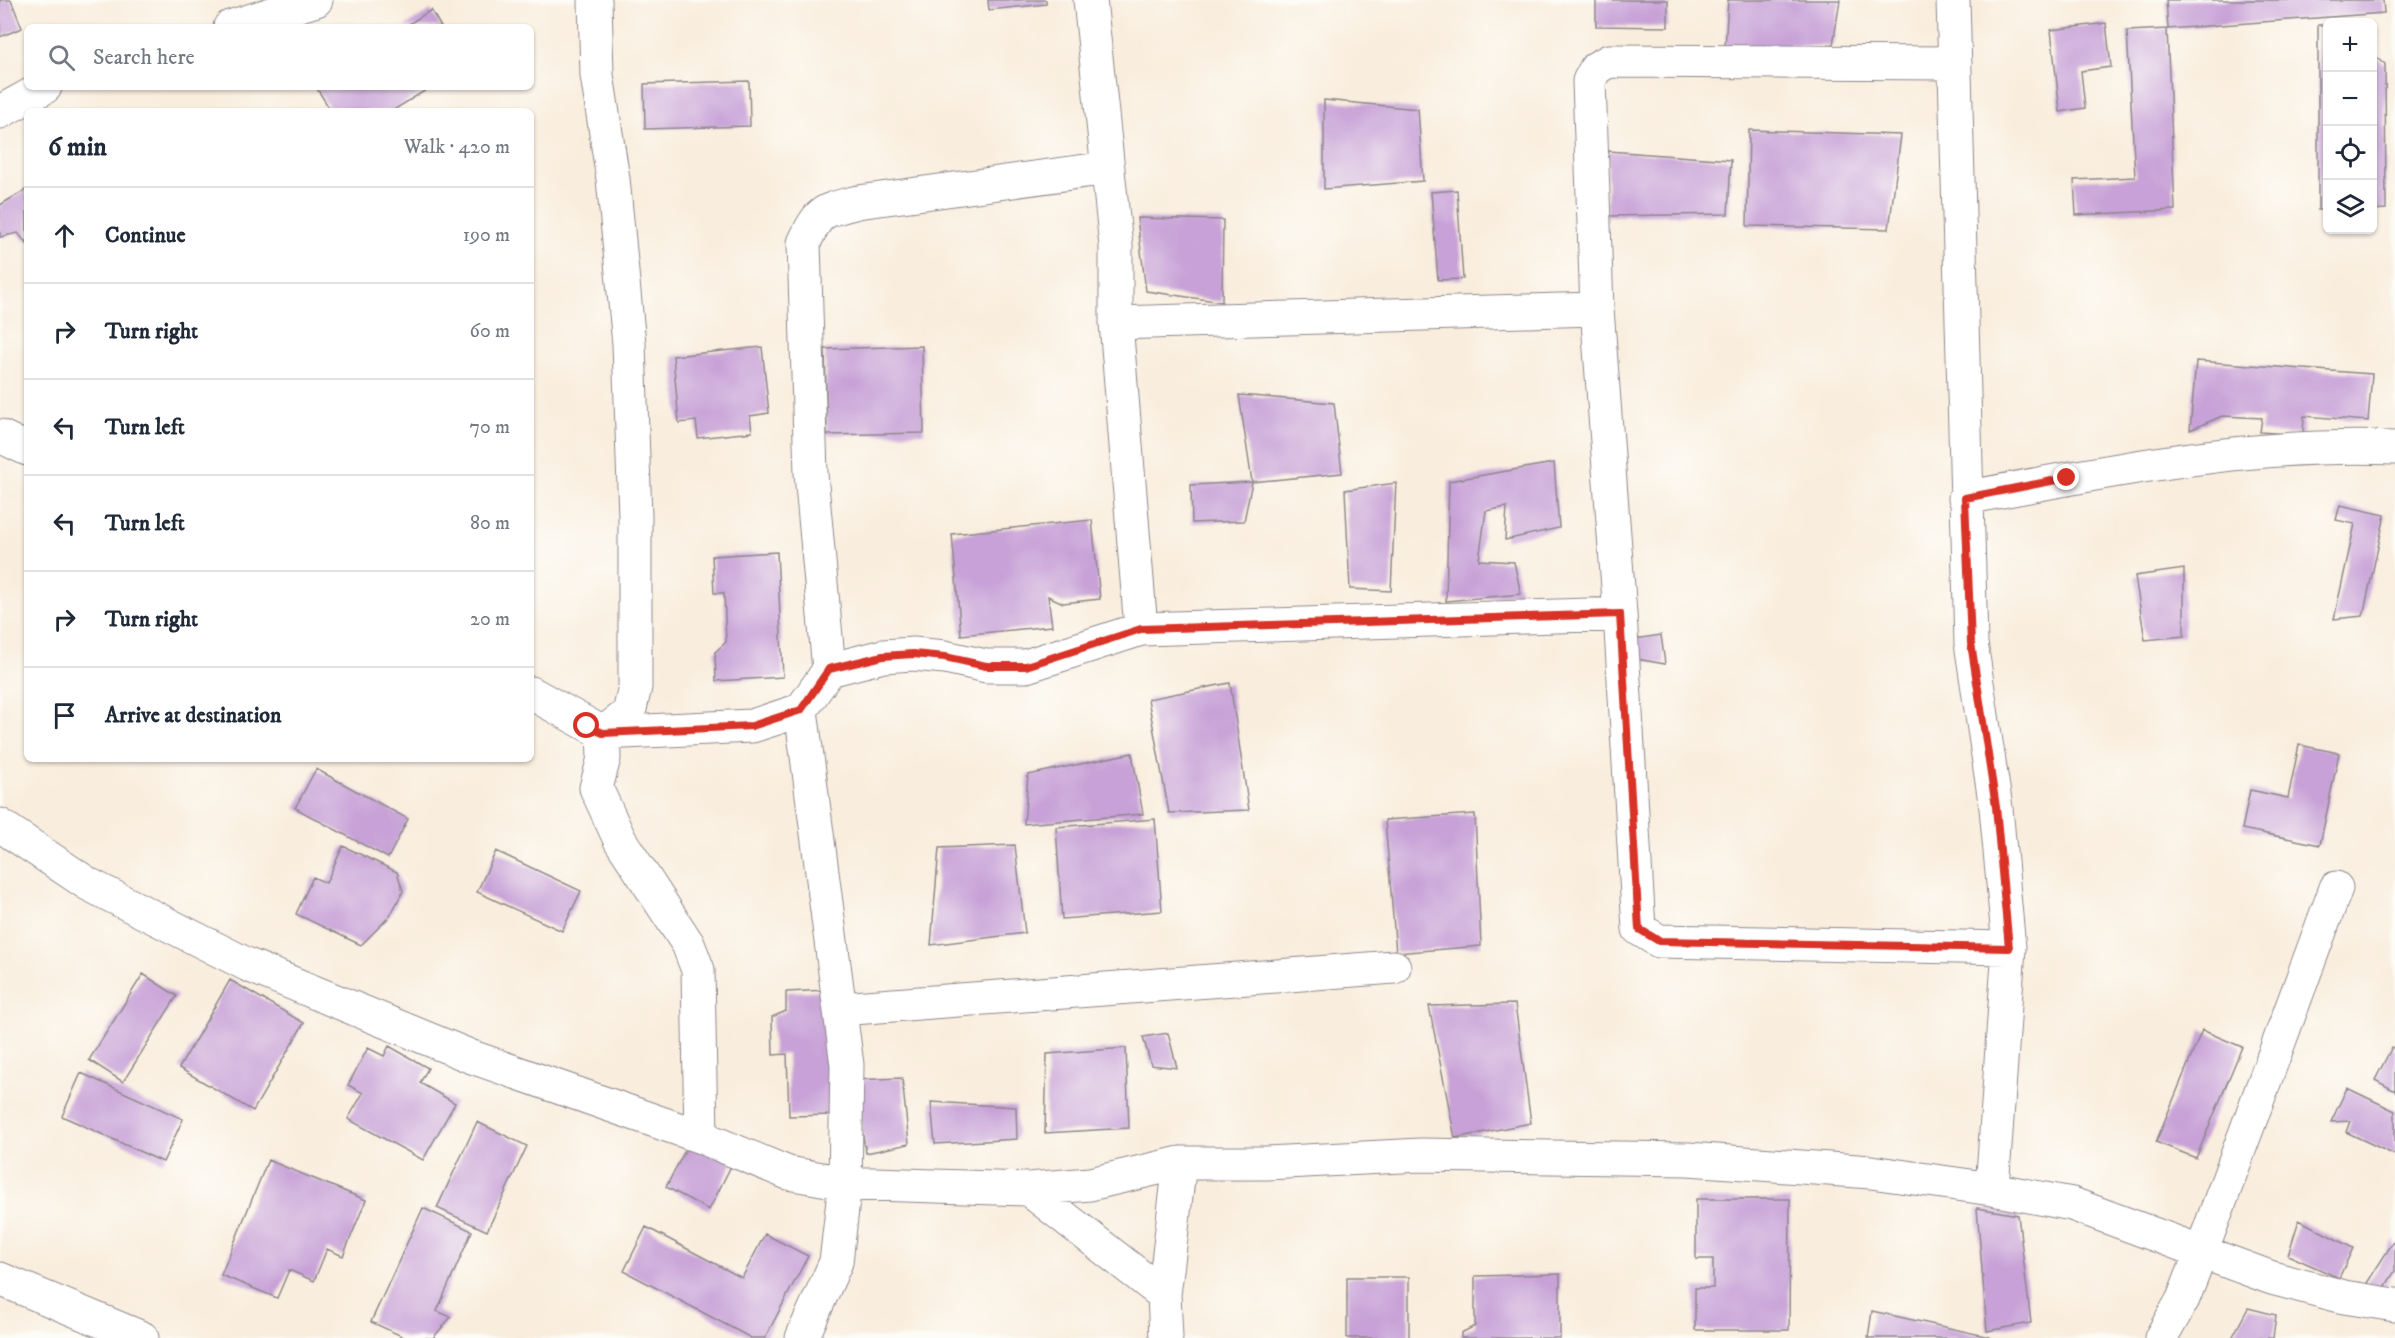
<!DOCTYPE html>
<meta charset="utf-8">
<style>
:root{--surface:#fff;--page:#f2f2f3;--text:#1f2937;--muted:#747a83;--line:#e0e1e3}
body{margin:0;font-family:"IM FELL DW Pica",serif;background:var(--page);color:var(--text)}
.controls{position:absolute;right:18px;top:18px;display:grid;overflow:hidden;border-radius:9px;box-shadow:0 2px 4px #0004}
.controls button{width:54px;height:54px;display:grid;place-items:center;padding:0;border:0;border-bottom:2px solid var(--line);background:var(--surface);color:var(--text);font:30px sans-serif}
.stop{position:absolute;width:18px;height:18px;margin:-14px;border:4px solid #d93025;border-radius:50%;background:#fff}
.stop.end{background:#d93025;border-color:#fff;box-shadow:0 2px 6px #0008}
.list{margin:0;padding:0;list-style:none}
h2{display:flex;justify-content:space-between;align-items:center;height:78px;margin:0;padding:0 24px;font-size:26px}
h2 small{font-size:20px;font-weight:400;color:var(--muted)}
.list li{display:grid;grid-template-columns:39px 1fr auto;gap:18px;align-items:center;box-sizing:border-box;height:96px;padding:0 24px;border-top:2px solid var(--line)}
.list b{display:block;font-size:22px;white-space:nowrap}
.list em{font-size:20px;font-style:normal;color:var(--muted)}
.icon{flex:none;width:33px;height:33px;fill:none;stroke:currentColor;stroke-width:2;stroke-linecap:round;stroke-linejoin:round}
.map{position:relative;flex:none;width:2395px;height:1338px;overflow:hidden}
.search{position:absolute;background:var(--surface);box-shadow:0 2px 4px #0004;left:24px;top:24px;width:510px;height:66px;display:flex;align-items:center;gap:15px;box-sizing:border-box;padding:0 21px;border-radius:9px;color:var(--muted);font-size:22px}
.panel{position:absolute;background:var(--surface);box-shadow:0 2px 4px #0004;left:24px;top:108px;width:510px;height:654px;border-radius:9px}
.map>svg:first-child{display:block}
.building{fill:#c7a1d7}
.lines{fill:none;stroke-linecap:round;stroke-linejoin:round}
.minor-casing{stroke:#8e888c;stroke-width:35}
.minor{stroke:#fff;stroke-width:33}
.route{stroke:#d93025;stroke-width:8}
</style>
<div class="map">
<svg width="2395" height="1338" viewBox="0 0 2395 1338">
<rect width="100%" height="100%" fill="#fdfcf7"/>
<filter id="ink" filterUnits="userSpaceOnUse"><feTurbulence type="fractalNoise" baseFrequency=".0167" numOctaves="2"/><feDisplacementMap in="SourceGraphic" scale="12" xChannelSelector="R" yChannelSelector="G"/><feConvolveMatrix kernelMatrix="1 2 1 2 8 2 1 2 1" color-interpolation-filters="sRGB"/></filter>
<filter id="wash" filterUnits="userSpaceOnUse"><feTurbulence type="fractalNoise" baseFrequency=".008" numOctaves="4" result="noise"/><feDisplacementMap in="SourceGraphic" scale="24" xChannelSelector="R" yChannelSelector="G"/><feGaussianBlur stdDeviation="1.35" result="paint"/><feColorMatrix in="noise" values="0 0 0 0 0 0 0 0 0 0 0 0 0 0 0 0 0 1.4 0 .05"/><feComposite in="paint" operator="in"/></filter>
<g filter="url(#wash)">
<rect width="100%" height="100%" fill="#f9eddd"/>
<g id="blocks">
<path class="building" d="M0,0H11L22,28L0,37Z
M988,0H1046V4L989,10Z
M1596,0H1668V27L1596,26Z
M1728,0H1840L1833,45L1725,48Z
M2166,0H2383L2384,13L2168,29Z
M431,10L441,27H404Z
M2106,23L2111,67L2081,71L2085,108L2060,112L2051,30Z
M2318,25H2328V210H2318Z
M2167,29L2175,210L2076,215L2074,180L2135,177L2127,31Z
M2372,53L2385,64L2386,209L2372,210Z
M749,81L750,126L645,129L644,84Z
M316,87H431L392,111H331Z
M1324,100L1418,109L1423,181L1324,189Z
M1749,130L1901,135L1889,229L1747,226Z
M1608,151L1731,160L1728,214L1607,216Z
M27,189V244L18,233L0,237V205Z
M1457,190L1463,279L1438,280L1431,192Z
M1137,218L1223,220L1222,302L1146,291Z
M922,346L924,433L827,435L825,349Z
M762,347L769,413L750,416L752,432L698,438L696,421L679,423L673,356Z
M2196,361L2372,374L2368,421L2304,416L2303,435L2260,432L2262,418L2222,416L2190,430Z
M1239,395L1334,403L1342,473L1252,482L1244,521L1192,523L1191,485L1252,482Z
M1554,463L1559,528L1505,540L1507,507L1486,511L1479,560L1514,562L1521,594L1446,601L1449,481Z
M1396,483L1391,591L1350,589L1345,490Z
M2340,505L2385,515L2363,616L2334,619L2355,524L2336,520Z
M1092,520L1100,599L1063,603L1048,596L1052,626L961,635L952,534Z
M777,552L783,677L716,681L715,652L726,642L724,593H714L712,556Z
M2184,569V636L2145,640L2135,576Z
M1661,635L1665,664L1637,659L1635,639Z
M1230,683L1249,810L1169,813L1148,699Z
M2299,745L2339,753L2320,845L2242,829L2250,790L2288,798Z
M1132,753L1143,814L1024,824L1028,775Z
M316,769L408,819L388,858L295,808Z
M1475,814L1481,946L1396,953L1385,820Z
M1155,819L1162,911L1062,919L1056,827Z
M1015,845L1025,933L931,945L939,848Z
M343,846L397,872L403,891L390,916L361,945L296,914L313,877L326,883Z
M496,851L581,891L562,931L477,892Z
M143,974L177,996L123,1082L89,1060Z
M230,980L304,1023L253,1111L179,1068Z
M828,990L832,1115L789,1116L787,1054L773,1055L772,1017L786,1011V992Z
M1515,1004L1531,1123L1455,1138L1429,1006Z
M2202,1030L2242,1047L2196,1158L2156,1142Z
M1168,1033L1177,1068L1151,1065L1143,1037Z
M389,1046L428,1068L420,1083L455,1103L423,1160L348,1119L363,1093L348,1085L368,1048L384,1056Z
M2392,1047L2395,1049V1091L2375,1080Z
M1126,1048L1129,1128L1045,1133L1047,1054Z
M81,1073L183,1119L163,1162L62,1116Z
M902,1078L909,1144L866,1153L853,1080Z
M2347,1088L2395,1111V1155L2346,1132L2350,1121L2331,1122Z
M931,1102L1016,1107L1017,1139L935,1144Z
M477,1122L527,1146L487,1231L437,1208Z
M690,1141L733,1162L709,1210L666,1187Z
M268,1160L366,1200L343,1256L327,1249L314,1281L289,1270L277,1298L221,1275Z
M1696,1199H1790L1789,1330H1695V1288H1713V1259H1696Z
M423,1208L472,1231L437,1311L451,1317L433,1338H406L371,1322Z
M1977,1208L2018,1215L2031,1323L1987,1331Z
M2299,1220L2353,1248L2339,1278L2288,1255Z
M646,1227L742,1278L765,1234L808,1256L765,1338H751L624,1271Z
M2395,1239V1271L2382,1292L2367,1283Z
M1560,1274V1338H1461V1333L1475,1326V1276Z
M1347,1277H1409V1338H1347Z
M2248,1308L2276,1315L2273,1338H2232Z
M1872,1311L1990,1337V1338H1868Z"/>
</g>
</g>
<g filter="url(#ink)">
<use href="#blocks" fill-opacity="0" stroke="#8e888c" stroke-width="1.5"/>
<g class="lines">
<g class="minor-casing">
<path id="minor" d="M595,0L597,75L613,179L629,344L635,516V687L629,713L603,733
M1090,0L1116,246V323L1141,629
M1953,0L1971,643L1996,808L2009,948L1992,1189
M230,27L316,0
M1955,63L1609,61L1596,68L1589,81L1597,309L1620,614L1639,929L1659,941L2009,948
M0,112L45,87
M1116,323L1597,309
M0,436L27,449
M1965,498C2106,471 2251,442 2395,448
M829,670L883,656L913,654L945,657L986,666H1026L1141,629L1620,614
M531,693L603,733L752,726L801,710L829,670L811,474L804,243C820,209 822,211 858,202L1108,168
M801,710L847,1065L845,1183L1028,1189L1090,1184L1180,1163H1267L1421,1155L1688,1159L1871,1172L1992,1189L2072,1204L2272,1278L2344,1297L2395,1305
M603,733L604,758L596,788L620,840L688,944L698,970L701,1137
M0,825L88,884L248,965L472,1057L701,1137L788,1173L845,1183L836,1262L802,1338
M840,1009L1394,967
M1028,1189L1164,1295
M0,1279L142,1338
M1166,1338L1164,1295L1180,1163
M2161,1338L2183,1299L2201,1253L2336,888"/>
</g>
<use href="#minor" class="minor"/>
</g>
</g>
<g class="lines" filter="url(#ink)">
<path class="route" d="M587,726L603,733L752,726L801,710L829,669L883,656L913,654L945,657L986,666H1026L1141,629L1620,614L1639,929L1659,941L2009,948L1996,807L1971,643L1965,498L2067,478"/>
</g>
</svg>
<div class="controls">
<button>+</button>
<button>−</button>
<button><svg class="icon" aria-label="locate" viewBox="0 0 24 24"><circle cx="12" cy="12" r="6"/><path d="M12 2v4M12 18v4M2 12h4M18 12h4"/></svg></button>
<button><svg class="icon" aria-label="layers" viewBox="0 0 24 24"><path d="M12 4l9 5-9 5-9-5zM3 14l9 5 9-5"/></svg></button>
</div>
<div class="stop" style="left:587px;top:726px"></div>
<div class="stop end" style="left:2067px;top:478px"></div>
<div class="search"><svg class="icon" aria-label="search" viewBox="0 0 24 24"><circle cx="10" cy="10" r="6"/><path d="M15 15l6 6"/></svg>Search here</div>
<section class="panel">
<h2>6 min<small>Walk · 420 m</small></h2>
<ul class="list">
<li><svg class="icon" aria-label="ahead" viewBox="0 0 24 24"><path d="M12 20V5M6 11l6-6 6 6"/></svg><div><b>Continue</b></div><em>190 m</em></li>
<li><svg class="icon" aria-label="right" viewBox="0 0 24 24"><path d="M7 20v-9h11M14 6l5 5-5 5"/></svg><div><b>Turn right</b></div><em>60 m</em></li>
<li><svg class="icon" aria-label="left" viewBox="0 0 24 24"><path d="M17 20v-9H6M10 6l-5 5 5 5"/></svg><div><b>Turn left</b></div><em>70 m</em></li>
<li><svg class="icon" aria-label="left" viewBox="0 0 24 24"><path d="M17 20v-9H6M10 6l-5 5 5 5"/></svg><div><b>Turn left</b></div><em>80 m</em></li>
<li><svg class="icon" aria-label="right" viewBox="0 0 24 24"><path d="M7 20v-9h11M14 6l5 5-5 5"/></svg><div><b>Turn right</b></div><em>20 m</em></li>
<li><svg class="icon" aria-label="arrive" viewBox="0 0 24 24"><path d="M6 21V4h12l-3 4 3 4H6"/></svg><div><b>Arrive at destination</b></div></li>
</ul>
</section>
</div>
